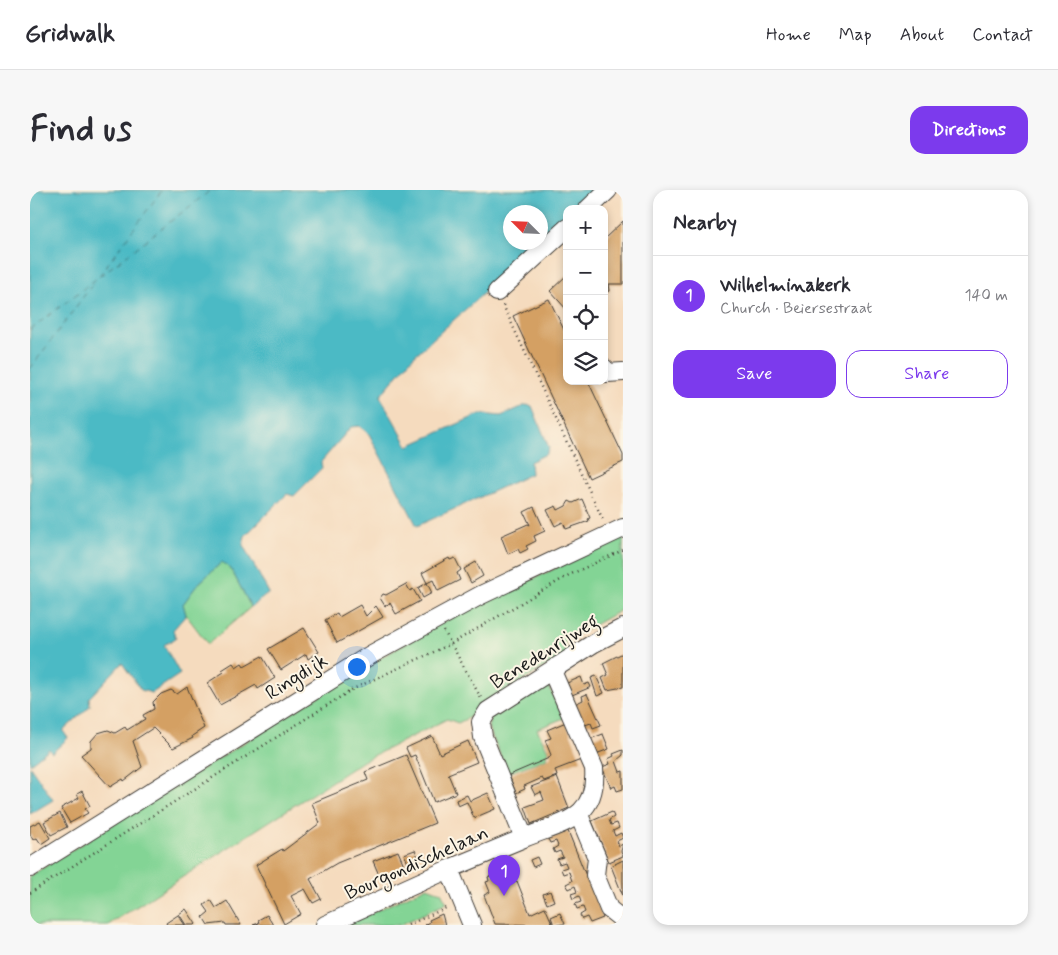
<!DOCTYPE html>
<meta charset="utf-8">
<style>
:root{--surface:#fff;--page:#f7f7f7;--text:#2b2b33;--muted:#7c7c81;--line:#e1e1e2;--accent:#7c3aed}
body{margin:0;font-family:Mynerve,sans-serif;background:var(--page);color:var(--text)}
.controls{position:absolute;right:15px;top:15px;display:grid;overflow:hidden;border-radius:10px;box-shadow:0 2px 8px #0003}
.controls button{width:45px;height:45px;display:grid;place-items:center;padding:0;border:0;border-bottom:1px solid var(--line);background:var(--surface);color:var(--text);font:25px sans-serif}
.compass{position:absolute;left:473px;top:15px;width:45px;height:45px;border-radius:50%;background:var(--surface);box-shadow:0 2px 8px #0003;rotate:294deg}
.you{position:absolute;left:326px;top:476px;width:18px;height:18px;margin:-12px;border:4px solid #fff;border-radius:50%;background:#1a73e8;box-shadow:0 0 0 8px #1a73e833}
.badge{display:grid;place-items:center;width:32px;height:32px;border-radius:50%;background:var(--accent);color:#fff;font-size:16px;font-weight:700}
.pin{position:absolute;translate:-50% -41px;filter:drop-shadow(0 1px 2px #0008)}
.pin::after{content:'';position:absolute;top:26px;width:18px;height:15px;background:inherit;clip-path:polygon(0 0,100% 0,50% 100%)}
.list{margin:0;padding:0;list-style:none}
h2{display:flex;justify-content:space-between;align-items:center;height:65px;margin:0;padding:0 20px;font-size:21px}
h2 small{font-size:16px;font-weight:400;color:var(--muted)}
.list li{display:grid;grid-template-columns:32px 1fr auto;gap:15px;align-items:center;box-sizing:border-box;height:80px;padding:0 20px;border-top:1px solid var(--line)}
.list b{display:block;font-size:19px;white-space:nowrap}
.list p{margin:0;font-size:16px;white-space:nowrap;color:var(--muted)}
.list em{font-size:16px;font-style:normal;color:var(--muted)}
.actions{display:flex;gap:10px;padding:15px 20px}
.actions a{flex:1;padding:11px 0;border:1px solid var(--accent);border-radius:15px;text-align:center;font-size:18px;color:var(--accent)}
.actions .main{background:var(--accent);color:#fff}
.icon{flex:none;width:28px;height:28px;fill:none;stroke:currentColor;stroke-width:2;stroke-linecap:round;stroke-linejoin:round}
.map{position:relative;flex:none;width:593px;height:735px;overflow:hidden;border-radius:15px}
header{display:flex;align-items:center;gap:30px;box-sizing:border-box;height:70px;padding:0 25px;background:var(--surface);border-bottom:1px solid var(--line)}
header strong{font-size:24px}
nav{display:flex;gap:28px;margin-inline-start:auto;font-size:18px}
.intro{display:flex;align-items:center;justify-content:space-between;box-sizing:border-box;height:120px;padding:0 30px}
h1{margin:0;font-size:35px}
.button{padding:12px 22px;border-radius:15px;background:var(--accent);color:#fff;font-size:18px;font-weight:700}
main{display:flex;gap:30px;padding:0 30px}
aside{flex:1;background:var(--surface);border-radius:15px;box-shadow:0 2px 8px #0003}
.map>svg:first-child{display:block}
.green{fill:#83d495;stroke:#507858}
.water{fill:#4cbac5;stroke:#346b70}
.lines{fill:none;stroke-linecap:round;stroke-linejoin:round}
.ferry{stroke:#2f5b60;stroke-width:1;stroke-dasharray:6 5;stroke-linecap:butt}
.building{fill:#d4a063}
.minor-casing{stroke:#3d3934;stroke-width:20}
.path{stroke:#3d3934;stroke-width:2.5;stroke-dasharray:1 4;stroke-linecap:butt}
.minor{stroke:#fff;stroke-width:18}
.labels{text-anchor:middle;stroke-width:4;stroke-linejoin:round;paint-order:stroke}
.street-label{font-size:20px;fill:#1c1c1c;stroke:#fcf5e5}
</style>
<header>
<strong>Gridwalk</strong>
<nav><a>Home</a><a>Map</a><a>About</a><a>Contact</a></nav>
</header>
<div class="intro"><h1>Find us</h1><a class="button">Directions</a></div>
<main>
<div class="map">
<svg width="593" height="735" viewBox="0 0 593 735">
<rect width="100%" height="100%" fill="#fcf5e5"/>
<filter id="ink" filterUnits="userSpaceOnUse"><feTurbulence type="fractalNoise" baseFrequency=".02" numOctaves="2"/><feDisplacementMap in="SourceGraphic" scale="10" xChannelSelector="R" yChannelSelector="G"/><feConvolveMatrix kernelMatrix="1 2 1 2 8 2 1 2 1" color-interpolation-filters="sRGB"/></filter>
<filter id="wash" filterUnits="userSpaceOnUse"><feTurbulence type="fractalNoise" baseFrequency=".0096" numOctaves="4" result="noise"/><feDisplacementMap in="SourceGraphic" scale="20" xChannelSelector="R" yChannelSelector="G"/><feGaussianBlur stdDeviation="1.12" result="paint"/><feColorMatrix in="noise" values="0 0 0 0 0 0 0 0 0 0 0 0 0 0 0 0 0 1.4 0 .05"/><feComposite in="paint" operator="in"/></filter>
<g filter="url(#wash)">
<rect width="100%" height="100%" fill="#f5dbbe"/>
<path class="green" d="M593,346V419L534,452L539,462L444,521L440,527L428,533L417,529L335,570L78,735H0V686L342,473L413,432Z
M192,372L201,379L221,417L178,454L156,425L153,414L167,395Z
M517,493L534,528L507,539L519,563L516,565L517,568L478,583L458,537L461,527Z
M397,697L411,702L417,713L370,735H315Z"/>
<path class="water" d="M0,0H566L546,19H537V27L511,52L510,22H480V52L509,53L383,167L350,206L378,256L450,224L471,226L496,215L502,216L519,258L516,264L500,272L501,284L387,336L339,244L329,236L321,237L291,272L292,278L264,306L257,304L215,346L213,355L239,403L221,417L201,379L192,372L167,395L153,414L156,425L143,440L146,448L134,455L150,484L122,503L111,500L92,473L59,508L60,516L33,541L38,548L22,563L19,559L0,574Z
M0,576L23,610L0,624Z"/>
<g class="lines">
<path class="ferry" d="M69,86L132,0
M0,140L181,0
M0,179L65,91"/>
</g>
<g id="blocks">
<path class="building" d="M593,31V94H579L580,101L574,102V49Z
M537,85V120L520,101Z
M519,109L537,146V191H558L593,265V272L559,288L483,126Z
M552,309L560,328L558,329L559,331L536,339L533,332L525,336L517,320L526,316L528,320L536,316L539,311L543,313Z
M504,317L515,341L504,346L506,351L496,356L498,359L490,363L488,359L478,364L471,346L498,334L500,335L494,322Z
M419,368L420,370L425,368L431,380L427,383L430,390L408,401L403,390L397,393L392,383Z
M446,372L453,386L441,393L434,379Z
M397,393L402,403L393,408L388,398Z
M376,394L380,401L383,399L390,411L366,424L360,413L355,416L350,408L353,404L356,405Z
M330,415L336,426L346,416L353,427L307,453L295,430L307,423L309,427Z
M274,438L289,462L278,469L276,464L251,480L238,459Z
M593,463V497L577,500L572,488L578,485L573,473Z
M232,466L245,488L228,499L226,495L190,515L177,493L194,482L192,480L203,473L206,477L212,473L214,476Z
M566,486L574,503L567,506L561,488Z
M551,487L554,495L559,493L561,497L542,505L537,493Z
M157,497L174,538L162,546L163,548L143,558L123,538L103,551L112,577L94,591L93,589L80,597L51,565L61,558V551L68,543L78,540L85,543L95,537L97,540L115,529L113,525L124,519L123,512L131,504L141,500L147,504Z
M557,504L571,535L563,538L561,533L555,535L545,514L553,510L552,506Z
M536,532L551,570L525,580L527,586L514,591L512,588L494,596L495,599L486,603L479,585L519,568L521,565L515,550L521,548L517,540Z
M573,544L579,559L566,564L560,549Z
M402,546L410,564L438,551L447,572L418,584L426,603L404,612L385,565L380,567L376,558Z
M593,560V565L586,571L590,582L593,581V599L587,601L585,596L581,598L572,577L580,574L578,569L584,566L583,564Z
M376,565L405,633L307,673L280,689L291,709L283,713L275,699L261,706L271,724L254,734L226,675L252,659L253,661L290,633L282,613L338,590L335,582Z
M527,587L539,618L501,634L495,617L514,610L511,602L505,605L501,597Z
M52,601L60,616L55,619L58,623L40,633L31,618L49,608L47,604Z
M458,603L465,619L444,628L437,612L428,616L426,610L437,605L440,611Z
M582,622L584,627L579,630L581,635L587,633L589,638L583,641L585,646L591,643L593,648L587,651L589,656L593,654L591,661L593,666L579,672L562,631Z
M30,623L37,637L21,645L14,632Z
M10,631L20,648L11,654L7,648L3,650L0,644V636Z
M538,641L573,728L560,733L557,727L552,729L550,725L555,722L553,717L547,719L545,714L551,712L549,706L543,709L541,704L547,702L545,696L539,699L536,694L542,691L539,682L533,684L531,679L537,677L535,672L529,674L527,669L533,667L530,661L525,663L523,659L528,656L526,651L520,653L518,649Z
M385,660L389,669L378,673L374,664Z
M368,661L374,675L349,685L343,671Z
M507,667L510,674L503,677L500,670Z
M593,670V706L581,676Z
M472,681L474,685L477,684L481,694L487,691L500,724L515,717L523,735L465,734L454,705L460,702L456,692L459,691L458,687Z
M520,701L524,711L517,714L513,704Z
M181,710L186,718L197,711L211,735H196L195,733L178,735L173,727L179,722L174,715Z
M156,719L166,734L165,735H156L149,724Z
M530,723L535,734L524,735L521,727Z
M412,724L415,735H395L400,732L399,730Z
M148,725L155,735H137L136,733Z
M237,725L243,735H223L229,733L228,730Z"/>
</g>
</g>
<g filter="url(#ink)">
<use href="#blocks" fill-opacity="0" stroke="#3d3934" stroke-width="1"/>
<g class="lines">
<g class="minor-casing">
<path id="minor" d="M558,19L578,0
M467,102L537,38
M574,178L577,183L593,182
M525,488L564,578C568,629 533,632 494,648L453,547L451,532L458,521L564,453L593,438
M549,625L567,668L565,685L579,719L593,730
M0,678L342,464L451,405L593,338
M419,679L442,735
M295,735L419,679L494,648"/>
</g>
<path class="path" d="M473,115L573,330
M414,441L451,508
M0,703L323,499L421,454L539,385L593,360
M378,735L418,717"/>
<use href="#minor" class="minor"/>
</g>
</g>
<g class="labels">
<g class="street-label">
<text transform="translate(514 461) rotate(-32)" y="7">Benedenrijweg</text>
<text transform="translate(266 486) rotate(-32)" y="7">Ringdijk</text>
<text transform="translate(386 672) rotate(-24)" y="7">Bourgondischelaan</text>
</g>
</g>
</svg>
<div class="controls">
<button>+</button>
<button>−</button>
<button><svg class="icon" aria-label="locate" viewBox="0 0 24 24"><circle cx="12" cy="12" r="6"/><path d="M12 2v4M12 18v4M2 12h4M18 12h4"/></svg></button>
<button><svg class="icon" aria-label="layers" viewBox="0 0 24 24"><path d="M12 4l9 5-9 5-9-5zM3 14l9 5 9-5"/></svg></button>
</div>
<svg class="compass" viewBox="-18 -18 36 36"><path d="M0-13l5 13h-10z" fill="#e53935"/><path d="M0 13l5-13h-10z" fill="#7c7c81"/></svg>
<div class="you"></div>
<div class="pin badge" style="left:474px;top:706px">1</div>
</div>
<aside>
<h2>Nearby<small></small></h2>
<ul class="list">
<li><span class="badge">1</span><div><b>Wilhelminakerk</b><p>Church · Beiersestraat</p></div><em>140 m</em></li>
</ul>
<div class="actions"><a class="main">Save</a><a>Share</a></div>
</aside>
</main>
